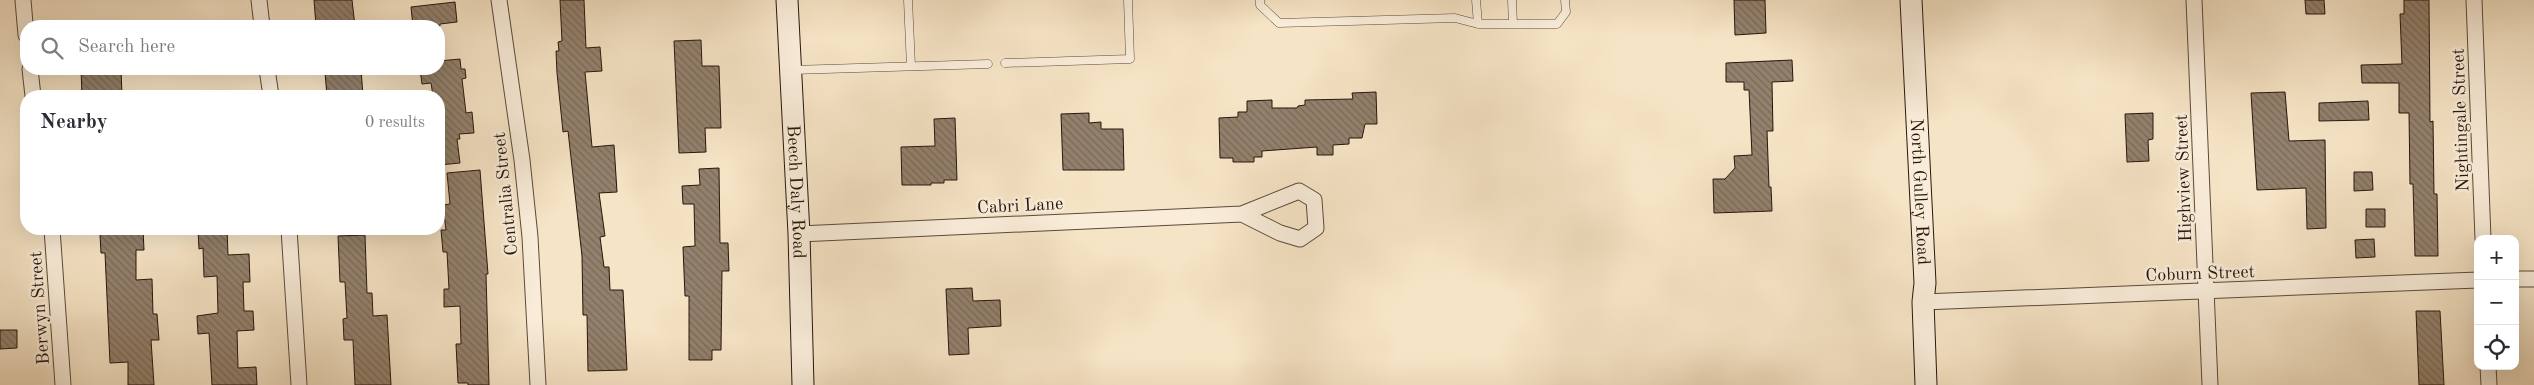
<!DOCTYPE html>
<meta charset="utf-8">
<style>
:root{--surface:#fff;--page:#f7f7f7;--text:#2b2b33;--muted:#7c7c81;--line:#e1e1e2}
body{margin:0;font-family:"Old Standard TT",serif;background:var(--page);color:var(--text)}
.controls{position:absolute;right:15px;bottom:15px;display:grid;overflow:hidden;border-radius:10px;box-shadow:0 5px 20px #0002}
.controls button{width:45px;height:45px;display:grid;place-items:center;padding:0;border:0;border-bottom:1px solid var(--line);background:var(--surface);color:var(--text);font:25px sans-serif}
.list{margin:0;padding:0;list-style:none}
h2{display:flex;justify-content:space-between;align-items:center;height:65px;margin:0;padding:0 20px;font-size:21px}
h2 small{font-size:16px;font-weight:400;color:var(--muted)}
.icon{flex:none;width:28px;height:28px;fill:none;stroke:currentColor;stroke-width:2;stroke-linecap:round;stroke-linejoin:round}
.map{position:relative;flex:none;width:2534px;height:385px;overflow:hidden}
.search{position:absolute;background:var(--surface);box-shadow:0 5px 20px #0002;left:20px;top:20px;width:425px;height:55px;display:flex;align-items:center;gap:12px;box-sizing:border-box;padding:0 18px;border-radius:20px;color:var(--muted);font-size:19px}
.panel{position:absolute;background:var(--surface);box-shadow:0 5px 20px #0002;left:20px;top:90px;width:425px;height:145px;border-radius:20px}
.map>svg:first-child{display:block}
.building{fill:url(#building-back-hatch);stroke:#27160d}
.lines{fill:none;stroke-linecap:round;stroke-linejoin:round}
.lane-casing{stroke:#5b4a3b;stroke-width:9}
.street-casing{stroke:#5b4a3b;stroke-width:17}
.secondary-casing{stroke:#27160d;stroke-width:23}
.lane{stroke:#f9edda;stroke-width:8}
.street{stroke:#f9edda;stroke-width:15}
.secondary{stroke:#f9edda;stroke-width:21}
.labels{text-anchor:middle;stroke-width:5;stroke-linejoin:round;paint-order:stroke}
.street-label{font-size:18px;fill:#27160d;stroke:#f9edda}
</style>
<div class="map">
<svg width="2534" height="385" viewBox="0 0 2534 385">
<defs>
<pattern id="building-back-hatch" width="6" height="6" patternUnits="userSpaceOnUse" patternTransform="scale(1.25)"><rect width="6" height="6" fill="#93816d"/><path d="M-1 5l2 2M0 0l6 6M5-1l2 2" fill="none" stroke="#786958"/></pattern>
</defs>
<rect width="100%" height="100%" fill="#f6e4c6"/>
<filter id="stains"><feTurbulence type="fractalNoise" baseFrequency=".004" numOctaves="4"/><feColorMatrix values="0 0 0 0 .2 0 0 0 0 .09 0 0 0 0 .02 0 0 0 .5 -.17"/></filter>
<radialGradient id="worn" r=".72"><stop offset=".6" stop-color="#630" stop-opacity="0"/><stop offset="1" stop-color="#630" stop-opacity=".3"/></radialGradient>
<path class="building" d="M314,0H352L355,26H316Z
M560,0H584L586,48L600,47L602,71L585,72L592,147L614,145L617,192L599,193L605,236L600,237L604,267H609L610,290H623L627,370L588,371L587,315H583L582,256L568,131L563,132L557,73L556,51H559L558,42L562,41Z
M1734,0H1765L1766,33L1735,35Z
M2305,0H2324L2325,14H2306Z
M2404,0H2429L2430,122L2433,121L2434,194H2437L2438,256H2415L2413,184H2410L2409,113H2399V83H2362L2361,65L2402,64L2400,14H2404Z
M455,2L457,22L440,24V26H413L411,7Z
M701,40L702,66H719L721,128H705L706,152L679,153L674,41Z
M460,59L461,69H465L466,78L462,79L466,113L472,112L474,133L459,134L460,139H457L460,163L439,165V96H433L431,83L422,84L420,69H439V61Z
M1792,60L1793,81L1772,82L1773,131H1767L1769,187H1771L1772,211L1714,213L1713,179H1725L1735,168L1734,156L1752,155L1749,90H1744V82H1726V63Z
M81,69H121L122,96H82Z
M361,69L363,96H327L325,72Z
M1376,92L1377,124H1365L1362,138H1349V144L1333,145V155H1317V147L1262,151V157H1254V162H1233V158H1220L1219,118L1238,117V112H1247V101L1272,100V108H1297L1298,106L1305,105V100L1353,99L1352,93Z
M2285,92L2289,141L2325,140L2326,228L2307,229L2306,188L2257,190L2251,93Z
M2368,101L2369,120L2319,121V103Z
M1089,113V123L1101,122V129H1123L1124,170H1063L1061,114Z
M2153,113V139L2148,140L2149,161L2127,162L2125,114Z
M955,118L957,180H944V183H931V185H902L901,147L935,146L934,119Z
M719,168L720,243H728L729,271H722L721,350H712V360H689V296H685L683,247L695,246L694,204H683L682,186L700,185L699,169Z
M480,170L488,274H486L489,385H468V383H458L456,344H461L460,306L444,307V289H449L447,252H443L441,230H446L443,205L450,204L447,173Z
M2354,172H2372L2373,190L2354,191Z
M2366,209H2385V227H2366Z
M116,229H143L144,250H136V280L152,279L153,314H157L159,340H151L154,385H128V362L110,363L105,253H101L100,234L117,233Z
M198,229H227L228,255L249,254L250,282H243L244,311H253L254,330L237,331L238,368L256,367L257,385H212L209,333L198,334L197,316L218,313L217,276L204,277L203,248L199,249Z
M365,235L367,293H372L373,316L387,315L391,385H355L353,340H344L343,319L347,318L345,282H340L338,236Z
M2374,239L2375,257L2356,258L2355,240Z
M972,288L973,301L1000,300L1001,326L968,328L969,354L949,355L946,289Z
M2416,311H2440L2444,385H2419Z
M0,330H17V348L0,349Z"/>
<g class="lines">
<g class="lane-casing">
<path id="lane" d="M908,0L911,66
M1260,0V5L1279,23L1455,18L1478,24
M1476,0L1478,24H1557L1566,12L1565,0
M1512,0L1513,24
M1005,63L1130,59L1128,0
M792,70L988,64"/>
</g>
<g class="street-casing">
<path id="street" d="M23,0L26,35
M259,0L262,26
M499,0L522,160L530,237L538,385
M2194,0L2210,385
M2474,0L2483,239
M30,69L33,96
M267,69L271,96
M52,229L63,385
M289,229L299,385
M799,234L1242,214L1280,233L1300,239L1316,228L1314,200L1299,191L1242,214
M2515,279H2534
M1923,302L2478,280
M2488,366L2489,385"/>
</g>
<g class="secondary-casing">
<g id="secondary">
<path id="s1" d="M787,0L799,234L803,385"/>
<path id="s2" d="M1911,0L1925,283L1923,302L1926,385"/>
</g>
</g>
<use href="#lane" class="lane"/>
<use href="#street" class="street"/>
<use href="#secondary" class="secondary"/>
</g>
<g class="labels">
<g class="street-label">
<text transform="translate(2460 120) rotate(-92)" y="6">Nightingale Street</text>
<text transform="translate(2183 178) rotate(-92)" y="6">Highview Street</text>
<text dy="6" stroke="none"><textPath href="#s1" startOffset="192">Beech Daly Road</textPath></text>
<text dy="6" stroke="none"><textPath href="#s2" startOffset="192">North Gulley Road</textPath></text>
<text transform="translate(505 194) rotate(-96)" y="6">Centralia Street</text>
<text transform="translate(1020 205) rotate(-3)" y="6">Cabri Lane</text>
<text transform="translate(2200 273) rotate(-2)" y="6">Coburn Street</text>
<text transform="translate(39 308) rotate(-94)" y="6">Berwyn Street</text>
</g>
</g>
<rect width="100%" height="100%" filter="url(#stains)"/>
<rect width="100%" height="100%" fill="url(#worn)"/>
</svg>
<div class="controls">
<button>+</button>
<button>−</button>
<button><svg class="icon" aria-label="locate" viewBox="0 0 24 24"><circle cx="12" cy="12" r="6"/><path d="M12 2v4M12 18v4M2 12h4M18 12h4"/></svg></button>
</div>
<div class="search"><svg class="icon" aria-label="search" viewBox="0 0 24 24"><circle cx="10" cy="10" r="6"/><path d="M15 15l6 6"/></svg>Search here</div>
<section class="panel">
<h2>Nearby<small>0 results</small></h2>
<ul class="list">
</ul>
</section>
</div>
